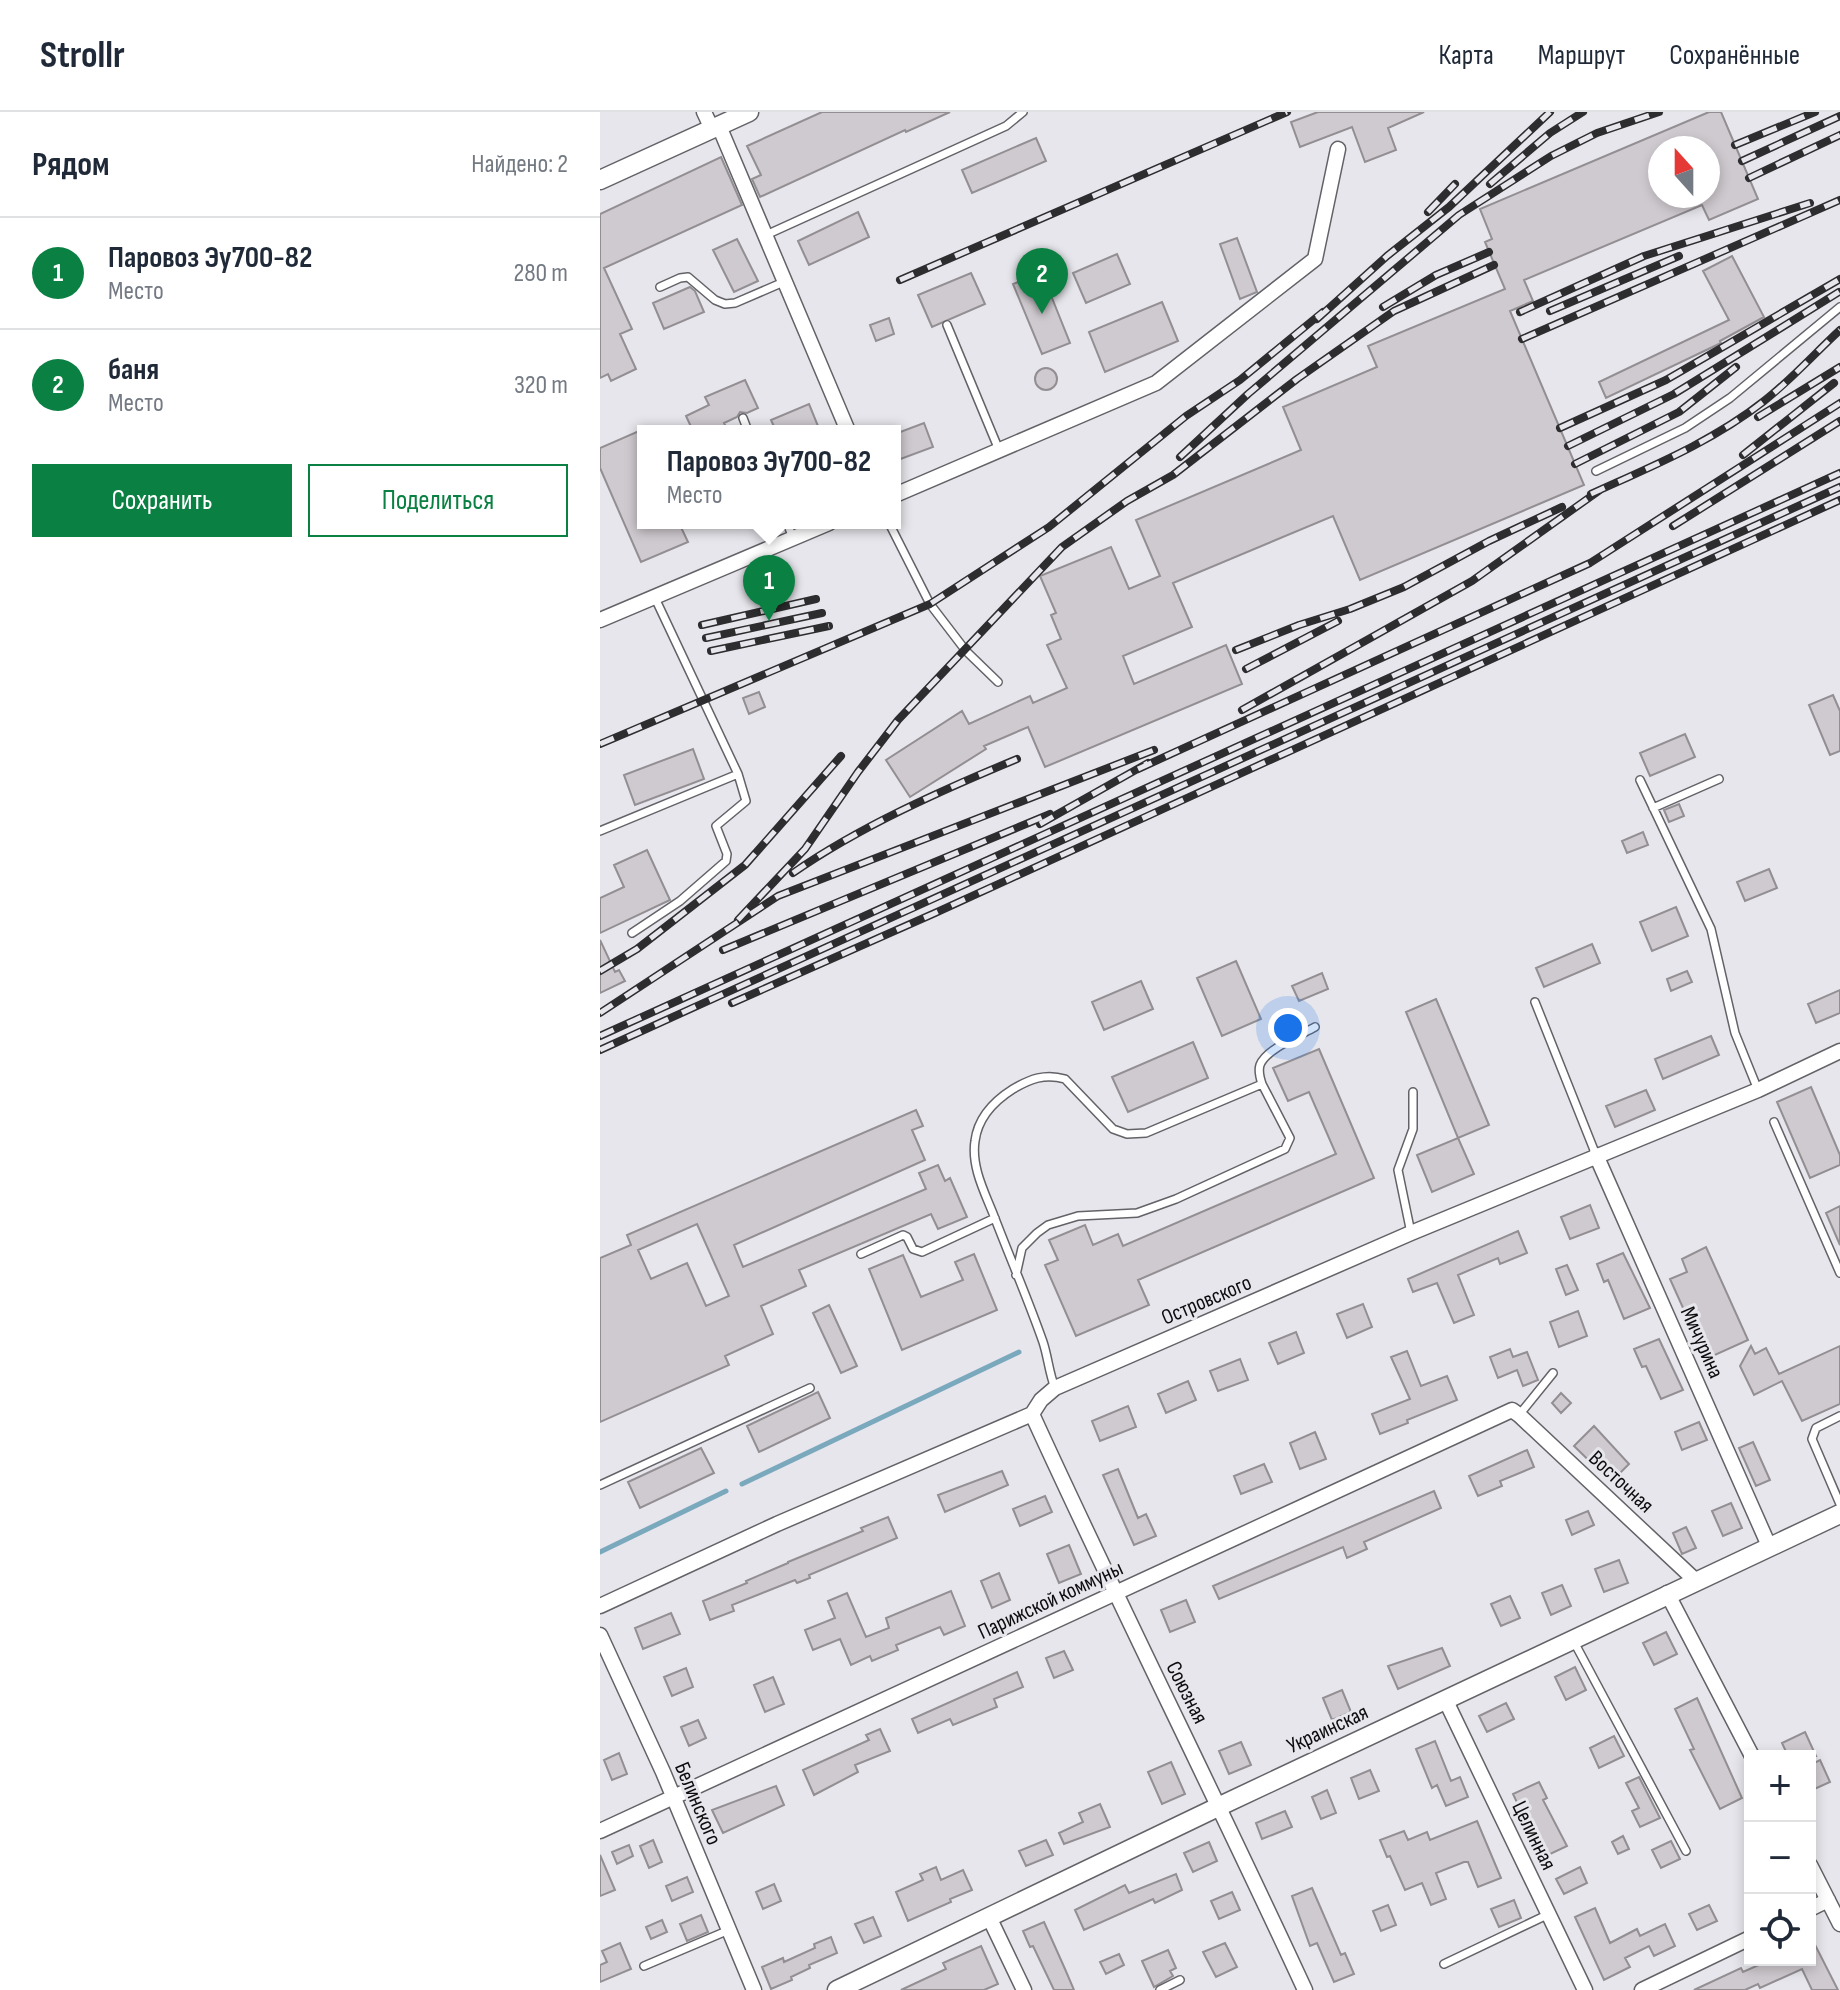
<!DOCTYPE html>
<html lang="ru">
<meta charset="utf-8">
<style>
:root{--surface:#fff;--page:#f2f2f3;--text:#1f2937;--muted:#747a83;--line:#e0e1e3;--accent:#0b8043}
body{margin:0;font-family:"Sofia Sans Condensed",sans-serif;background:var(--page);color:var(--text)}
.controls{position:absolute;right:24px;bottom:24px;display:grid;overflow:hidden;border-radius:0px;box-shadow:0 4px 12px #0003}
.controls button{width:72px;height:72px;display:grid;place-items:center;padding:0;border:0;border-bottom:2px solid var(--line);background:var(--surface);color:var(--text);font:40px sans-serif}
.compass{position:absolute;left:1048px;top:24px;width:72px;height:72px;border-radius:50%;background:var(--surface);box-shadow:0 4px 12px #0003;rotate:339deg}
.you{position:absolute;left:688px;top:916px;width:28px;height:28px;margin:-20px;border:6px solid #fff;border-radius:50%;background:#1a73e8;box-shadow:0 0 0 12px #1a73e833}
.badge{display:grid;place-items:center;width:52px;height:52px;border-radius:50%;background:var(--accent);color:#fff;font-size:26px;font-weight:700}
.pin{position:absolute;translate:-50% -66px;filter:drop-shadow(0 2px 4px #0008)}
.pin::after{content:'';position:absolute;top:42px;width:28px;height:24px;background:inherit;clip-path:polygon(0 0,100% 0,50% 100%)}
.popup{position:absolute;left:37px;top:313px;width:264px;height:104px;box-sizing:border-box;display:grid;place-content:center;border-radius:0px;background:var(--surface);filter:drop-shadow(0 2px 6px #0005);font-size:26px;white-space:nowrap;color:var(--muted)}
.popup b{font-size:30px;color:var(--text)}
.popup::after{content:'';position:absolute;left:50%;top:100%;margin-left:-16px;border:16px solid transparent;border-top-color:var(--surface)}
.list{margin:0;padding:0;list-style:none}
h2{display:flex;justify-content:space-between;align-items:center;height:104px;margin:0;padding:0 32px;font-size:34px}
h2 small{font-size:26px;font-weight:400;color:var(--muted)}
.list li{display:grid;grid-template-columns:52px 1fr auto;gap:24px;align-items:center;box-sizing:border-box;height:112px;padding:0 32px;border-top:2px solid var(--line)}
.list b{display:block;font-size:30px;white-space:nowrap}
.list p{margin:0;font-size:26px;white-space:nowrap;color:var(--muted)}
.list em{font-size:26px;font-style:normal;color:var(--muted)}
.actions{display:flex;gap:16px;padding:24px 32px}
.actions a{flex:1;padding:18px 0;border:2px solid var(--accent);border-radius:0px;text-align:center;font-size:28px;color:var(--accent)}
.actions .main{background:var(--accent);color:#fff}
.icon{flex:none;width:44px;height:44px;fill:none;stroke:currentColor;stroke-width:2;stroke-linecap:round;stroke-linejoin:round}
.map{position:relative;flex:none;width:1240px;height:1878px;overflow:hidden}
header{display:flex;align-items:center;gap:48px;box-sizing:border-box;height:112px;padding:0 40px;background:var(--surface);border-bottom:2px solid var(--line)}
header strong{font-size:38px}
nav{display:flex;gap:44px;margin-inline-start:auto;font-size:28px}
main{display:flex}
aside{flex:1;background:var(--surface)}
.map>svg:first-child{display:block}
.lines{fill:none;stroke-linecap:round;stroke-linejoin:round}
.stream{stroke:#7aa8bc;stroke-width:5}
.building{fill:#cfcacf;stroke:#928e92;stroke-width:2;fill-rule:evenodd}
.service-casing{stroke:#626267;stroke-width:10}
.minor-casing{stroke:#626267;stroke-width:17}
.tertiary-casing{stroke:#626267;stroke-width:21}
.service{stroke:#fff;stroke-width:7}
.minor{stroke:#fff;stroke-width:14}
.tertiary{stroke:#fff;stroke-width:18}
.rail-casing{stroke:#2d2d2f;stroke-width:8}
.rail{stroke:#e6e6ec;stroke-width:5;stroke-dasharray:15;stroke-linecap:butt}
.labels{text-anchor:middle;stroke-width:6;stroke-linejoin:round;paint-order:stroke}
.street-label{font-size:22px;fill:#0d0d0f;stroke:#e6e6ec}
</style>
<header>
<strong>Strollr</strong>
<nav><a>Карта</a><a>Маршрут</a><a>Сохранённые</a></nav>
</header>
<main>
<aside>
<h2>Рядом<small>Найдено: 2</small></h2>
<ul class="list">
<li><span class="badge">1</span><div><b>Паровоз Эу700-82</b><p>Место</p></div><em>280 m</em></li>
<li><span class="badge">2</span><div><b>баня</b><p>Место</p></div><em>320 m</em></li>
</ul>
<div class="actions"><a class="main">Сохранить</a><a>Поделиться</a></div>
</aside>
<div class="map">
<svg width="1240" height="1878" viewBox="0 0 1240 1878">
<rect width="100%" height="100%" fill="#e6e6ec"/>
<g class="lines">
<path class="stream" d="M142,1372L419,1240
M0,1440L126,1379"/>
</g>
<path class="building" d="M222,0H350L306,20L305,18L160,85L152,67L161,63L147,34Z
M718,0H824L788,16L796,38L765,50L752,15L700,35L691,10Z
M1109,0H1121L1158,87L1109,108L1102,93L924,168L933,189L910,199L984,373L760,468L733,404L573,471L592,515L523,544L534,572L626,533L642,572L445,655L428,615L384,634L386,637L310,685L286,648L362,599L369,612L430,584L433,591L467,576L447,533L461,527L451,503L456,501L440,464L511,435L529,477L560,464L536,408L701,338L683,295L777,255L768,234L905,177L885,130L892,127L880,97ZM1060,36H1108V84H1060Z
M436,26L446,49L372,81L362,58Z
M121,45L142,93L4,156L32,217L20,222L36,257L11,269L8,262L0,266V102Z
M258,100L269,125L209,153L198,129Z
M637,126L657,180L640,187L620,132Z
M137,127L158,169L134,180L113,138Z
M517,142L530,172L486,191L473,161Z
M1132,144L1164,205L1120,229L1121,231L1006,286L999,270L1129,208L1103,159Z
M371,161L385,192L332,215L318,183Z
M442,161L470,231L442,242L413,172Z
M90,175L95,179L104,200L64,217L53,191Z
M562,190L578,229L505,260L489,220Z
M289,206L294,222L276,229L270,213Z
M435 267a11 11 0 1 1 22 0a11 11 0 1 1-22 0Z
M145,268L158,296L147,301L140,300L137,305L124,311L128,319H93L86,304L109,293L105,285Z
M209,292L220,319H176L171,308Z
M324,311L333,335L295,349V322Z
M39,319L43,328V411H79L88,430L41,450L0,356V336Z
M159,580L165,595L149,602L143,586Z
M1233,583L1240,599V639L1230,643L1209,593Z
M1085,622L1095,645L1050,664L1040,641Z
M93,637L104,667L35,693L24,663Z
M1079,692L1084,704L1069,710L1064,698Z
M1043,720L1048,733L1027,741L1022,729Z
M47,738L70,788L0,821V786L24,775L14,753Z
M1169,757L1177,776L1145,789L1137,770Z
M1076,795L1088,824L1052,839L1040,810Z
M0,828L15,860L19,858L25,869L0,881Z
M992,832L1000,851L944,875L936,856Z
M636,849L661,907L622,924L597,866Z
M1087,859L1092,870L1071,879L1067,867Z
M722,861L728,877L699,889L692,874Z
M541,869L553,897L504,918L492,890Z
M1240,878V901L1216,911L1208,892Z
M836,887L889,1013L858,1026L806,900Z
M1111,924L1119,943L1063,967L1055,947Z
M593,930L608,966L528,1000L512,965Z
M719,937L774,1066L538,1168L549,1193L476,1224L445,1153L458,1148L449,1128L485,1113L493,1133L518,1122L523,1134L736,1042L709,980L688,989L673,956Z
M1211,975L1240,1043V1053L1210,1066L1177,990Z
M1046,978L1055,998L1015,1015L1006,994Z
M316,998L323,1014L312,1018L325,1048L134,1133L143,1155L326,1077L319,1061L338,1053L345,1069L350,1066L367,1105L338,1117L331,1102L199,1158L206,1174L161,1194L173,1222L125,1244L129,1253L0,1310V1146L31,1133L27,1123ZM97,1112L129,1184L106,1194L87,1151L51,1167L38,1138Z
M858,1026L874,1062L832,1080L817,1043Z
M990,1093L999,1116L970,1127L961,1105Z
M1240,1094V1133L1226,1101Z
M918,1119L927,1141L900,1152L898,1146L858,1163L874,1203L854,1211L837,1171L813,1180L808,1167Z
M1106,1135L1148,1228L1106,1247L1070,1167L1087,1160L1082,1147Z
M1023,1141L1050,1196L1024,1207L1008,1168L1004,1170L997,1152Z
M374,1142L397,1198L302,1238L269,1157L303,1143L321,1185L363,1168L355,1150Z
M967,1153L978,1178L966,1183L956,1157Z
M763,1192L772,1215L747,1226L737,1202Z
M229,1193L257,1254L241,1261L213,1201Z
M978,1199L987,1224L959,1235L950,1210Z
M696,1220L704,1241L678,1252L669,1231Z
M1059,1227L1083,1278L1061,1287L1046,1254L1042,1255L1034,1237Z
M1151,1234L1155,1242L1166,1236L1179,1262L1240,1234V1292L1202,1309L1182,1269L1154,1283L1140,1254Z
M910,1237L913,1245L927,1240L938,1268L923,1274L917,1258L898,1266L890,1245Z
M807,1239L821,1274L847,1264L857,1288L807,1308L808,1311L780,1322L772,1302L810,1287L791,1245Z
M640,1247L648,1268L618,1279L610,1259Z
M588,1269L596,1288L566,1301L558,1282Z
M218,1280L230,1306L159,1340L147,1314Z
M961,1281L971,1291L961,1301L952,1291Z
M528,1294L536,1315L500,1329L492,1309Z
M1099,1310L1107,1328L1082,1338L1075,1320Z
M994,1314L1029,1352L1011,1370L974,1334Z
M715,1320L726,1347L700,1357L690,1331Z
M1153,1330L1170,1368L1156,1374L1139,1336Z
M101,1336L114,1361L40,1396L28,1370Z
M927,1338L934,1355L900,1369L902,1374L878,1384L869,1364Z
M664,1352L672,1370L641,1382L634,1364Z
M518,1357L538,1406L546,1402L556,1424L534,1433L503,1363Z
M402,1359L408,1373L345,1400L338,1383Z
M834,1379L841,1396L764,1430L767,1437L747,1446L743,1435L619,1487L613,1474Z
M445,1384L452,1400L420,1414L413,1397Z
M1131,1391L1142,1416L1123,1424L1112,1399Z
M988,1399L994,1413L972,1423L966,1408Z
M288,1405L297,1426L209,1463L210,1466L197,1471L195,1468L132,1493L134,1499L110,1508L103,1489L147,1471L146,1469L188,1451V1450L263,1419L261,1416Z
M1086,1415L1096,1436L1082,1442L1073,1421Z
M469,1433L481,1462L459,1471L447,1442Z
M1019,1448L1028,1471L1004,1480L995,1457Z
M399,1461L410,1488L392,1496L381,1469Z
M962,1473L971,1494L951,1503L942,1481Z
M351,1479L365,1514L344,1523L340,1515L296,1533L298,1538L272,1549L270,1544L251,1553L240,1527L213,1538L205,1518L235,1506L228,1489L247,1481L266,1525L289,1516L286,1506Z
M910,1484L920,1506L901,1514L891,1492Z
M586,1488L595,1510L570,1520L561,1498Z
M71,1501L80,1522L43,1537L35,1516Z
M1066,1520L1077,1542L1054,1553L1043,1531Z
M842,1536L850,1554L798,1577L788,1554Z
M464,1539L473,1558L454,1566L446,1546Z
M975,1555L986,1578L966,1588L955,1565Z
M86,1556L93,1575L72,1584L64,1565Z
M417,1560L423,1575L394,1587L397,1595L353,1613L350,1607L318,1621L312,1607Z
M173,1565L184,1592L165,1600L154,1573Z
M742,1578L751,1600L732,1608L723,1586Z
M1097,1586L1142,1686L1120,1697L1090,1638L1094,1637L1075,1597Z
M906,1591L914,1607L887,1620L879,1604Z
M98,1608L106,1626L89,1634L81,1615Z
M280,1617L290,1639L255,1653L258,1660L214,1683L203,1658L269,1628L266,1623Z
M1205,1620L1216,1644H1188L1182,1631Z
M1014,1624L1024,1644L999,1656L990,1636Z
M835,1629L851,1669L860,1665L868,1685L846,1694L837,1673L832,1676L816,1637Z
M641,1630L651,1653L629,1662L619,1639Z
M19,1641L27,1662L12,1668L4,1648Z
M1220,1648L1230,1670L1210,1679V1653Z
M571,1650L585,1682L562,1692L548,1660Z
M770,1658L779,1679L759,1687L751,1666Z
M1039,1665L1060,1706L1040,1715L1032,1699L1039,1696L1026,1671Z
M939,1670L947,1686L943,1688L967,1734L946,1744L924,1697L921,1699L913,1682Z
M176,1674L184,1693L123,1721L112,1698Z
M727,1678L736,1701L721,1707L712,1685Z
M500,1692L510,1715L464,1732L459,1721L483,1710L479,1701Z
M685,1699L692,1715L662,1727L656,1711Z
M877,1709L901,1766L878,1775L868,1750H864L836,1761L846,1787L831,1793L822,1771L805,1778L790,1744L787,1745L780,1728L804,1719L808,1728L827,1720L830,1728Z
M1023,1724L1029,1737L1018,1742L1012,1730Z
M53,1728L62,1750L49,1756L40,1734Z
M446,1728L453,1743L426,1754L419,1739Z
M1071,1729L1080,1747L1061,1756L1052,1738Z
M609,1730L617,1749L593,1760L584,1741Z
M29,1733L33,1744L17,1752L12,1740Z
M0,1743L15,1778L0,1784Z
M336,1755L341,1768L363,1758L372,1778L350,1787L351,1790L308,1809L296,1780L323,1768L320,1762Z
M980,1755L987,1771L964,1782L956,1767Z
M576,1762L582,1778L555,1791L553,1787L484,1818L475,1798L525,1773L529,1781Z
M87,1765L93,1780L72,1789L66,1774Z
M174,1772L181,1789L163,1797L156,1780Z
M712,1776L741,1843L745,1841L754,1862L734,1870L717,1831L710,1834L692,1784Z
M632,1780L640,1798L619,1807L611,1789Z
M914,1788L921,1806L899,1815L891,1797Z
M788,1793L796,1813L781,1819L773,1799Z
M1109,1793L1117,1809L1097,1818L1089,1802Z
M995,1796L1010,1831L1037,1817L1040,1824L1065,1812L1075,1834L1054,1844L1049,1834L1025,1846L1030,1855L1004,1868L975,1805Z
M101,1803L108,1820L87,1829L80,1812Z
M273,1805L281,1824L264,1831L255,1812Z
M62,1808L67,1820L51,1827L46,1815Z
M444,1810L465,1857L474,1878H454L433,1834L430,1835L423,1819Z
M1210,1823L1238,1878H1212L1202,1857L1160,1876L1158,1872L1145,1878H1094L1141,1856L1143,1860L1170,1848H1210Z
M231,1825L237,1841L209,1853L210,1856L191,1865L192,1868L171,1877L162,1855L183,1846L184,1850L215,1836L214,1832Z
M20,1831L31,1857L0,1870V1853L7,1850L2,1839Z
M625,1831L637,1855L616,1865L603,1840Z
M381,1834L398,1872L384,1878H301L346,1857L343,1851Z
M568,1838L576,1856L570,1859L573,1864L554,1875L542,1849Z
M519,1842L524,1853L506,1862L500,1850Z"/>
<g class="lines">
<g class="service-casing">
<path id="service" d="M166,123L406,14L423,0
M60,175L80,166L88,165L115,188L125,192L135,191L186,169
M347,213L399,338
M143,306L148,319
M996,359L1085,316L1130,286L1240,195
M187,411L193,426
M289,411L330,492L366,539L398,570
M1040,668L1111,817L1135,921L1158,978
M1053,696L1119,667
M0,719L138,662
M32,821L80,789L126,749L127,742L116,714L146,689L138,662L55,486
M935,890L996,1043
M662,972C660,966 658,959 660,953C666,937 701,923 715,915
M1174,1010L1240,1161
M811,1121L798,1058L813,1017V980
M261,1142L303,1123L307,1125L313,1137L322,1140L395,1106
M416,1163L422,1136L437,1121L448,1113L478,1104L537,1101L576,1087L685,1037L690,1026L662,972L546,1021L527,1022L513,1017L465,967C445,961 430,967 413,977C394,989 378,1005 375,1029C371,1055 385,1081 394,1104C410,1146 428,1187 443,1230C448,1245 449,1261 455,1276
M919,1303L953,1261
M1240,1304L1216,1316L1212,1327L1240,1392
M0,1373L210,1276
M973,1528L1086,1739
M844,1852L949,1802
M44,1854L129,1818
M560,1878L580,1868"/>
</g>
<g class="minor-casing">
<path id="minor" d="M104,0L112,17
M119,14L248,319
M295,383L556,271L715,147L738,37
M0,508L229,411
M996,1043L1169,1434
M432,1302C520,1495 616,1685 705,1878
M1067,1481L1152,1644
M0,1494L177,1412L432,1302L441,1288L455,1276L811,1121L1158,978L1240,939
M0,1523L63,1660L154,1878
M845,1587L985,1878
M0,1719L912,1298L919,1303L1095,1468
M1210,1753L1240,1812
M1210,1797L1228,1788
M389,1805L424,1878
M1042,1878L1150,1826"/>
</g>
<g class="tertiary-casing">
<path id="tertiary" d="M0,68L149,0
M237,1878L620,1694L1240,1402"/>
</g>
<use href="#service" class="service"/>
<use href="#minor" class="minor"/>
<use href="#tertiary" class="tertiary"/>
<g class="rail-casing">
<path id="rail" d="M1135,33L1215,0
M1142,49L1240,4
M1149,66L1240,23
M890,72L950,21L983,0
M828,100L855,72
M300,168L687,0
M783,195L836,163L889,140
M950,199L1079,144
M920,200L1044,144L1210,91
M717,207L787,144L849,95L950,0
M922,227L1240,88
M1158,305L1240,255
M960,316L1066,268L1240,167
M968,334L1074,282L1239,180
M1143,343L1234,271
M580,345L648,282L859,103L951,44L997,21L1059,0
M975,352L1079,300L1136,255
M991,382C1050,355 1112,330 1164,289C1191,268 1215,241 1240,218
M1073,414L1240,309
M102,513L216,487
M106,526L222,501
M636,538L699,513L750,497L804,475L889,429L962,395
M111,539L229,514
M646,557L738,509
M642,598L872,469L1000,378
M0,632L330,492L449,415L586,304L640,268L723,200
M538,657L990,451L1240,291
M440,712L548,651
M193,761C259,715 342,678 417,647
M138,808L205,737L258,660L298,608L462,435L527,389L573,363L697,267L794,199L894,153
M123,838L450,702
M0,859L37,837L145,753L241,644
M132,891L335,801L1240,388
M0,901L178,784L554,638
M0,924L1240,361
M0,938L1240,375"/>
</g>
<use href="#rail" class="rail"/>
</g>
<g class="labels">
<g class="street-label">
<text transform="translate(606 1187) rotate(-23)" y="8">Островского</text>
<text transform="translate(1103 1230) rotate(66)" y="8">Мичурина</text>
<text transform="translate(1022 1369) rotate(43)" y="8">Восточная</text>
<text transform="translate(450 1487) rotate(-25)" y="8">Парижской коммуны</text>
<text transform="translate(588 1580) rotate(63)" y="8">Союзная</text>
<text transform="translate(727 1616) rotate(-25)" y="8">Украинская</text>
<text transform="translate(99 1691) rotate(67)" y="8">Белинского</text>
<text transform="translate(935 1723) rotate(64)" y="8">Целинная</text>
</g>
</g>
</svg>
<div class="controls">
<button>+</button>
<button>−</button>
<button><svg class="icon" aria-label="locate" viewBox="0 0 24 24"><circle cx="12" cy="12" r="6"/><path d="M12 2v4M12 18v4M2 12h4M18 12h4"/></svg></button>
</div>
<svg class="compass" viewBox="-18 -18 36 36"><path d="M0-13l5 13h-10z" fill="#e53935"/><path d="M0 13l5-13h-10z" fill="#747a83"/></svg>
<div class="you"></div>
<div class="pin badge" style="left:169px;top:509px">1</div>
<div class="popup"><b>Паровоз Эу700-82</b>Место</div>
<div class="pin badge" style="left:442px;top:202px">2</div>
</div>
</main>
